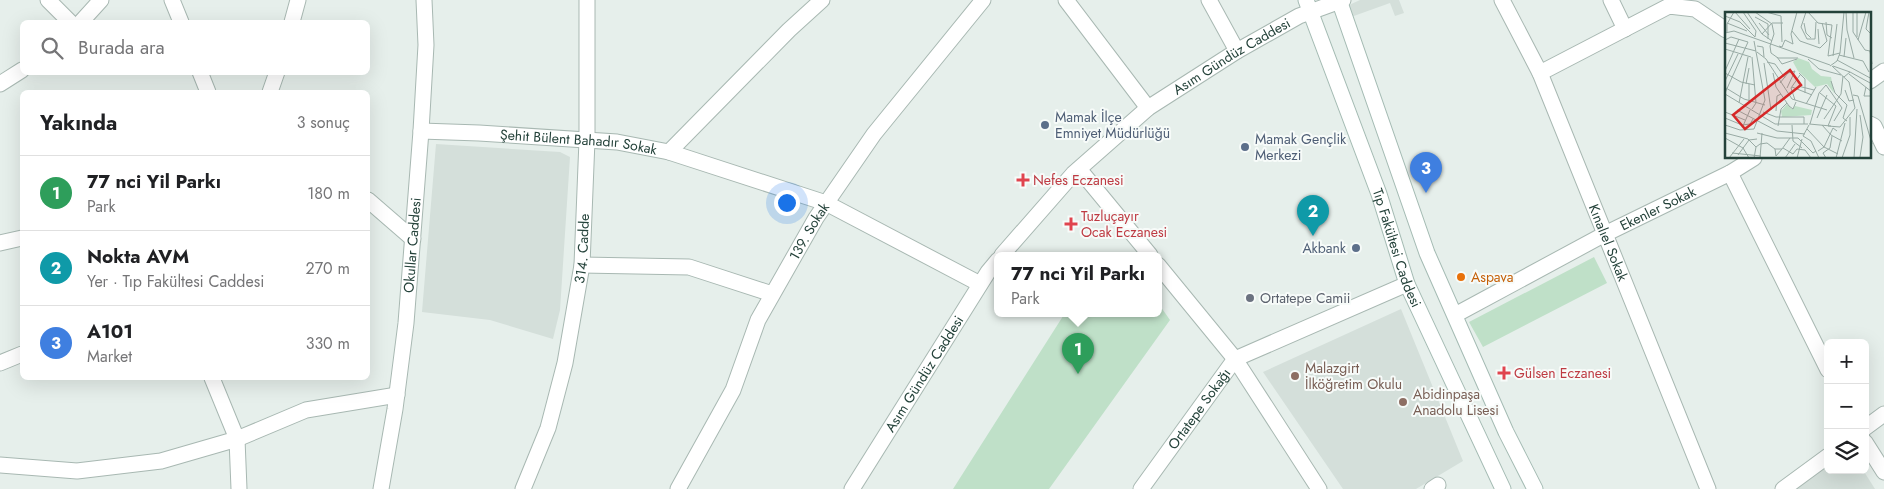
<!DOCTYPE html>
<html lang="tr">
<meta charset="utf-8">
<style>
:root{--surface:#fff;--page:#f2f2f2;--text:#202124;--muted:#757577;--line:#e0e0e0;--accent:#7f4e3f}
body{margin:0;font-family:Jost,sans-serif;background:var(--page);color:var(--text)}
.controls{position:absolute;right:15px;bottom:15px;display:grid;overflow:hidden;border-radius:8px;box-shadow:0 5px 20px #0002}
.controls button{width:45px;height:45px;display:grid;place-items:center;padding:0;border:0;border-bottom:1px solid var(--line);background:var(--surface);color:var(--text);font:25px sans-serif}
.you{position:absolute;left:786px;top:202px;width:18px;height:18px;margin:-12px;border:4px solid #fff;border-radius:50%;background:#1a73e8;box-shadow:0 0 0 8px #1a73e833}
.badge{display:grid;place-items:center;width:32px;height:32px;border-radius:50%;background:var(--accent);color:#fff;font-size:16px;font-weight:700}
.pin{position:absolute;translate:-50% -41px;filter:drop-shadow(0 1px 2px #0008)}
.pin::after{content:'';position:absolute;top:26px;width:18px;height:15px;background:inherit;clip-path:polygon(0 0,100% 0,50% 100%)}
.popup{position:absolute;left:994px;top:252px;width:168px;height:65px;box-sizing:border-box;display:grid;place-content:center;border-radius:8px;background:var(--surface);filter:drop-shadow(0 1px 4px #0005);font-size:16px;white-space:nowrap;color:var(--muted)}
.popup b{font-size:19px;color:var(--text)}
.popup::after{content:'';position:absolute;left:50%;top:100%;margin-left:-10px;border:10px solid transparent;border-top-color:var(--surface)}
.list{margin:0;padding:0;list-style:none}
h2{display:flex;justify-content:space-between;align-items:center;height:65px;margin:0;padding:0 20px;font-size:21px}
h2 small{font-size:16px;font-weight:400;color:var(--muted)}
.list li{display:grid;grid-template-columns:32px 1fr auto;gap:15px;align-items:center;box-sizing:border-box;height:75px;padding:0 20px;border-top:1px solid var(--line)}
.list b{display:block;font-size:19px;white-space:nowrap}
.list p{margin:0;font-size:16px;white-space:nowrap;color:var(--muted)}
.list em{font-size:16px;font-style:normal;color:var(--muted)}
.icon{flex:none;width:28px;height:28px;fill:none;stroke:currentColor;stroke-width:2;stroke-linecap:round;stroke-linejoin:round}
.map{position:relative;flex:none;width:1884px;height:489px;overflow:hidden}
.search{position:absolute;background:var(--surface);box-shadow:0 5px 20px #0002;left:20px;top:20px;width:350px;height:55px;display:flex;align-items:center;gap:12px;box-sizing:border-box;padding:0 18px;border-radius:8px;color:var(--muted);font-size:19px}
.panel{position:absolute;background:var(--surface);box-shadow:0 5px 20px #0002;left:20px;top:90px;width:350px;height:290px;border-radius:8px}
.map>svg:first-child{display:block}
.built{fill:#d4dfda}
.green{fill:#bfe0c8}
.lines{fill:none;stroke-linecap:round;stroke-linejoin:round}
.minor-casing{stroke:#a8b8b2;stroke-width:17}
.tertiary-casing{stroke:#a8b8b2;stroke-width:17}
.secondary-casing{stroke:#a4bbb3;stroke-width:17}
.minor{stroke:#fff;stroke-width:15}
.tertiary{stroke:#fff;stroke-width:15}
.secondary{stroke:#fff;stroke-width:15}
.service-dot{fill:#5c6f8a;stroke:#f7fbf9;stroke-width:2}
.health-dot{fill:#e0444e;stroke:#f7fbf9;stroke-width:2}
.food-dot{fill:#e8710a;stroke:#f7fbf9;stroke-width:2}
.worship-dot{fill:#6b7280;stroke:#f7fbf9;stroke-width:2}
.education-dot{fill:#8d6e63;stroke:#f7fbf9;stroke-width:2}
.labels{text-anchor:middle;stroke-width:4;stroke-linejoin:round;paint-order:stroke}
.street-label{font-size:14px;fill:#24423a;stroke:#f7fbf9}
.service-label{font-size:14px;fill:#4e5e75;stroke:#f7fbf9;text-anchor:start}
.health-label{font-size:14px;fill:#be3a42;stroke:#f7fbf9;text-anchor:start}
.food-label{font-size:14px;fill:#c56008;stroke:#f7fbf9;text-anchor:start}
.worship-label{font-size:14px;fill:#5b616d;stroke:#f7fbf9;text-anchor:start}
.education-label{font-size:14px;fill:#785e54;stroke:#f7fbf9;text-anchor:start}
.inset-road{fill:none;stroke:#98aaa4;stroke-width:1}
.view{fill:#d62828;fill-opacity:0.15;stroke:#d62828;stroke-width:2.5}
.inset-edge{fill:none;stroke:#24423a;stroke-width:2.5}
</style>
<div class="map">
<svg width="1884" height="489" viewBox="0 0 1884 489">
<rect width="100%" height="100%" fill="#e6efeb"/>
<path class="built" d="M1360,0H1399L1404,13L1395,16L1390,3L1351,17L1347,6Z
M436,144L560,152L570,157L560,310L553,339L490,320L422,312Z
M1401,309L1463,461L1416,489H1343L1263,372Z
M1828,463V470H1863L1875,489H1793Z"/>
<path class="green" d="M1594,257L1607,283L1483,347L1469,322Z
M1158,303L1170,320L1049,489H953L1065,313H1158Z"/>
<g class="lines">
<g class="minor-casing">
<g id="minor">
<path d="M48,0L70,22"/>
<path d="M172,0L181,22"/>
<path d="M1066,0L1148,108"/>
<path d="M1209,0L1237,51"/>
<path id="s1" d="M1502,0L1540,73L1708,489"/>
<path d="M1611,0L1625,29"/>
<path d="M81,22L101,0"/>
<path d="M292,22L298,0"/>
<path d="M200,72L208,92"/>
<path d="M1540,73L1669,6L1695,9L1726,30"/>
<path d="M1870,81L1884,71"/>
<path d="M0,84L22,70"/>
<path d="M270,92L277,72"/>
<path d="M1870,124L1874,126L1884,147"/>
<path id="s2" d="M421,131L479,133L617,142L669,152L789,30L822,0"/>
<path d="M669,152L826,203L980,284"/>
<path d="M1079,169L1150,255"/>
<path d="M1730,173L1828,370"/>
<path d="M368,200L413,239"/>
<path d="M0,243L22,238"/>
<path d="M582,265L689,267L772,294"/>
<path d="M1158,265L1235,359L1319,489"/>
<path id="s3" d="M1455,315L1605,234L1730,173L1754,158"/>
<path d="M0,363L22,354"/>
<path d="M212,378L237,439L239,489"/>
<path d="M1865,428L1884,414"/>
<path d="M1865,442L1884,472"/>
<path d="M0,465L77,471L161,461L237,439L306,410L397,395"/>
<path id="s4" d="M523,489L548,428L565,363L582,265L587,140V0"/>
<path id="s5" d="M678,489L733,390L758,320L816,218L874,134L983,0"/>
<path id="s6" d="M1141,489L1235,359L1407,284"/>
<path d="M1432,489L1438,485"/>
<path d="M1783,489L1828,456"/>
</g>
</g>
<g class="tertiary-casing">
<g id="tertiary">
<path id="s7" d="M1002,255L1073,174L1148,108L1237,51L1299,16L1343,0"/>
<path id="s8" d="M381,489L395,409L406,323L421,131L426,45L424,0"/>
<path id="s9" d="M852,489L988,272L998,260"/>
</g>
</g>
<g class="secondary-casing">
<g id="secondary">
<path id="s10" d="M1306,0L1379,194L1407,284L1503,489"/>
<path d="M1339,0L1427,253L1506,432L1535,489"/>
</g>
</g>
<use href="#minor" class="minor"/>
<use href="#tertiary" class="tertiary"/>
<use href="#secondary" class="secondary"/>
</g>
<g class="service-dot">
<circle cx="1045" cy="125" r="5"/>
<circle cx="1245" cy="147" r="5"/>
<circle cx="1356" cy="248" r="5"/>
</g>
<g class="health-dot">
<path d="M1020.5 172.5h5v5h5v5h-5v5h-5v-5h-5v-5h5z"/>
<path d="M1068.5 216.5h5v5h5v5h-5v5h-5v-5h-5v-5h5z"/>
<path d="M1501.5 365.5h5v5h5v5h-5v5h-5v-5h-5v-5h5z"/>
</g>
<circle class="food-dot" cx="1461" cy="277" r="5"/>
<circle class="worship-dot" cx="1250" cy="298" r="5"/>
<g class="education-dot">
<circle cx="1295" cy="376" r="5"/>
<circle cx="1403" cy="402" r="5"/>
</g>
<g class="labels">
<g class="street-label">
<text dy="5" stroke="none"><textPath href="#s7" startOffset="306">Asım Gündüz Caddesi</textPath></text>
<text dy="5" stroke="none"><textPath href="#s2" startOffset="158">Şehit Bülent Bahadır Sokak</textPath></text>
<text dy="5" stroke="none"><textPath href="#s3" startOffset="229">Ekenler Sokak</textPath></text>
<text dy="5" stroke="none"><textPath href="#s5" startOffset="290">139. Sokak</textPath></text>
<text dy="5" stroke="none"><textPath href="#s1" startOffset="265">Kınalıel Sokak</textPath></text>
<text dy="5" stroke="none"><textPath href="#s8" startOffset="246">Okullar Caddesi</textPath></text>
<text dy="5" stroke="none"><textPath href="#s10" startOffset="264">Tıp Fakültesi Caddesi</textPath></text>
<text dy="5" stroke="none"><textPath href="#s4" startOffset="249">314. Cadde</textPath></text>
<text dy="5" stroke="none"><textPath href="#s9" startOffset="136">Asım Gündüz Caddesi</textPath></text>
<text dy="5" stroke="none"><textPath href="#s6" startOffset="99">Ortatepe Sokağı</textPath></text>
</g>
<g class="service-label">
<text x="1055" y="122">Mamak İlçe<tspan x="1055" dy="16">Emniyet Müdürlüğü</tspan></text>
<text x="1255" y="144">Mamak Gençlik<tspan x="1255" dy="16">Merkezi</tspan></text>
<text x="1346" y="253" text-anchor="end">Akbank</text>
</g>
<g class="health-label">
<text x="1033" y="185">Nefes Eczanesi</text>
<text x="1081" y="221">Tuzluçayır<tspan x="1081" dy="16">Ocak Eczanesi</tspan></text>
<text x="1514" y="378">Gülsen Eczanesi</text>
</g>
<g class="food-label">
<text x="1471" y="282">Aspava</text>
</g>
<g class="worship-label">
<text x="1260" y="303">Ortatepe Camii</text>
</g>
<g class="education-label">
<text x="1305" y="373">Malazgirt<tspan x="1305" dy="16">İlköğretim Okulu</tspan></text>
<text x="1413" y="399">Abidinpaşa<tspan x="1413" dy="16">Anadolu Lisesi</tspan></text>
</g>
</g>
<g transform="translate(1725 12)">
<rect width="146" height="146" fill="#e6efeb"/>
<path d="M73,46L84,50L87,57L96,64L106,65L109,81L102,72L90,75L73,59L68,50ZM62,92L67,97L70,94L87,98L86,103L57,105L56,99Z" fill="#bfe0c8"/>
<path class="inset-road" d="M10,0L25,17M18,0L31,19L30,25M22,0L37,22L47,29M30,0L47,12L49,22L45,34M41,0L56,4L57,30M81,0L76,15L82,27H90L91,10M83,0L93,11L107,13L103,44L115,41M121,0L122,18L129,46M128,0V20L140,38L145,39L147,52M144,0L141,17L147,23M0,4L15,10L30,25M30,5L43,12V27M101,10L102,23L107,26M2,11L22,19M34,11L44,23M79,11L81,21L86,26M97,11L102,29M93,17L94,32M67,19L75,29L95,36L102,29M2,20V12L9,0M0,21L9,19L105,53M37,22L47,11H58M132,25V0M0,28L6,25L23,30L0,81M133,28L141,0M0,31L31,39M32,34L38,35L39,45M45,34L46,41L53,46H73M54,34L57,35L60,28L68,32L66,22L72,0M0,37L26,45M32,40L41,47L67,87L102,98M114,43L138,49L144,60M108,44L112,12M27,45L31,91L27,97M52,45L57,52L72,47M119,45L121,26M83,47L94,57L116,63M112,48L147,67M42,50L50,52L60,66M39,51L46,98M105,54L112,49L115,41L119,0M108,54L125,60M0,59L14,27M0,61L16,70L30,73M48,61L51,75L64,94L68,97L71,90M74,61L80,67V81M124,62L147,80M119,65L125,60L147,72M0,69L13,42M106,69L110,81L122,93L118,106L122,109M55,71L63,61L70,59L62,76M21,72L24,56M24,72V89M73,74L89,78M67,75L87,83M141,75L139,84H147M1,76L19,87L40,93M120,78L124,89L129,88M95,81L111,94L103,114M0,82L50,112H83M128,83L133,84L147,132M70,88L66,76L75,63M14,91L23,45M81,92L91,75M12,98L52,119L80,122M51,99L52,84L56,82M0,100L20,108M38,100L51,105H79V112M135,103L138,125L135,145M0,106L17,113L25,112L28,107M92,106L102,83M99,107L116,82L118,64M84,112L106,114M85,112L94,81L101,73L117,96L109,109M0,113L15,118L29,117M67,113L68,129L77,136M84,113L78,124L86,129L94,146M97,113L106,123L117,129M18,114L25,98M53,114L56,97L62,91M103,114L115,115L130,96L124,70L107,54M29,117L40,88L29,29M82,117L99,135L113,142M0,121L23,127L31,135M32,121L52,126H73L88,141L91,139M0,126L18,136L24,146M58,136L68,142L72,137L80,138L86,146M50,137L51,144L57,137M93,139L99,135L108,116L112,119M7,141L36,144M13,143L24,128L32,127M4,146L19,127M29,146L31,135L35,132L42,131L50,137H57L65,126M35,146L37,121M60,146L70,132M72,146L77,127M101,146L98,141L105,136L107,124M111,146L120,111M117,146L125,123V105M129,146L132,97"/>
<path class="view" d="M65,58L76,73L20,117L8,103Z"/>
<rect width="146" height="146" class="inset-edge"/>
</g>
</svg>
<div class="controls">
<button>+</button>
<button>−</button>
<button><svg class="icon" aria-label="layers" viewBox="0 0 24 24"><path d="M12 4l9 5-9 5-9-5zM3 14l9 5 9-5"/></svg></button>
</div>
<div class="you"></div>
<div class="pin badge" style="left:1078px;top:374px;background:#2e9e5b">1</div>
<div class="popup"><b>77 nci Yil Parkı</b>Park</div>
<div class="pin badge" style="left:1313px;top:236px;background:#0f9aa8">2</div>
<div class="pin badge" style="left:1426px;top:193px;background:#3f7fe0">3</div>
<div class="search"><svg class="icon" aria-label="search" viewBox="0 0 24 24"><circle cx="10" cy="10" r="6"/><path d="M15 15l6 6"/></svg>Burada ara</div>
<section class="panel">
<h2>Yakında<small>3 sonuç</small></h2>
<ul class="list">
<li><span class="badge" style="background:#2e9e5b">1</span><div><b>77 nci Yil Parkı</b><p>Park</p></div><em>180 m</em></li>
<li><span class="badge" style="background:#0f9aa8">2</span><div><b>Nokta AVM</b><p>Yer · Tıp Fakültesi Caddesi</p></div><em>270 m</em></li>
<li><span class="badge" style="background:#3f7fe0">3</span><div><b>A101</b><p>Market</p></div><em>330 m</em></li>
</ul>
</section>
</div>
